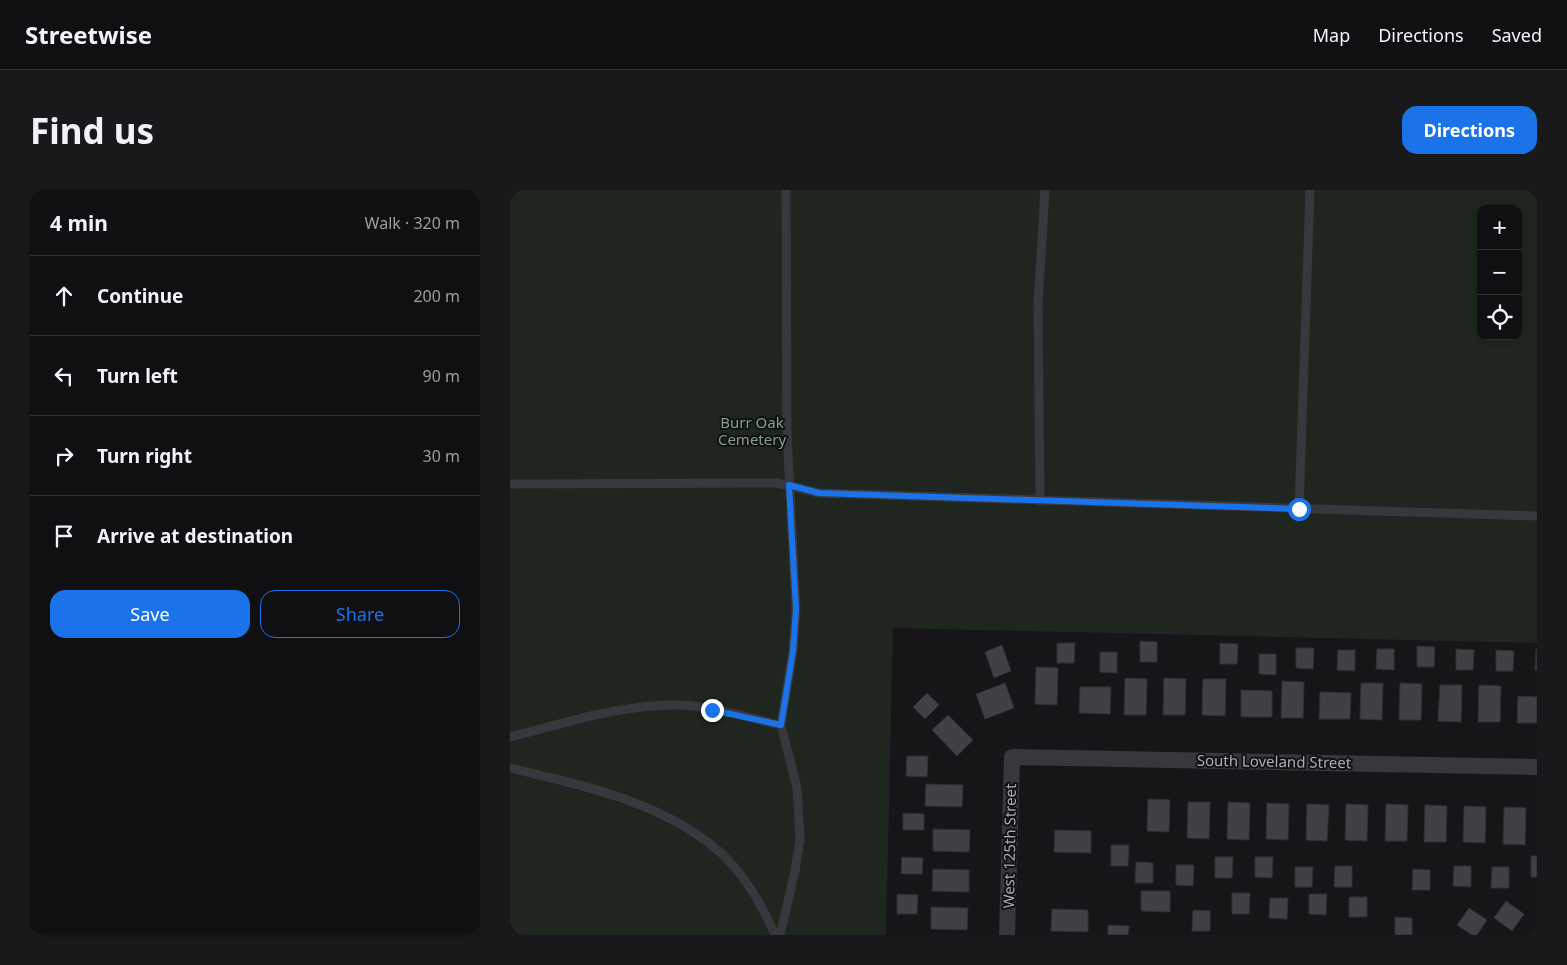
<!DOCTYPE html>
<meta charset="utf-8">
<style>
:root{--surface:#101012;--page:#19191b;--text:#f1f3f6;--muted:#9c9d9f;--line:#303032;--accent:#1a73e8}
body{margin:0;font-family:"Noto Sans",sans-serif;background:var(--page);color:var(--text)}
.controls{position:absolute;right:15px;top:15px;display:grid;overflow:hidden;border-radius:10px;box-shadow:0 2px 8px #0003}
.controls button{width:45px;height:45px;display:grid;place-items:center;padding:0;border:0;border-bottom:1px solid var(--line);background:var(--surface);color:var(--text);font:25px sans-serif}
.stop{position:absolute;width:15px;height:15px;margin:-11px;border:4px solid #1a73e8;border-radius:50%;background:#fff}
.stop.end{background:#1a73e8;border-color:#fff;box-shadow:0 1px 5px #0008}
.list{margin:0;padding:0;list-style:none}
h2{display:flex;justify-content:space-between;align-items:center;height:65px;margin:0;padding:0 20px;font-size:21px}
h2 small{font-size:16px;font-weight:400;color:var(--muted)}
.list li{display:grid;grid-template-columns:32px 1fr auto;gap:15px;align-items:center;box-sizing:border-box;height:80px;padding:0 20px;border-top:1px solid var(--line)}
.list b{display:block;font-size:19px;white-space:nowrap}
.list em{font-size:16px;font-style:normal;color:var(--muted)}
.actions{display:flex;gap:10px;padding:15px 20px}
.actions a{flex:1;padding:11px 0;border:1px solid var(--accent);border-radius:15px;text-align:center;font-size:18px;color:var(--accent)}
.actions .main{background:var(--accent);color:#fff}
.icon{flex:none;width:28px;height:28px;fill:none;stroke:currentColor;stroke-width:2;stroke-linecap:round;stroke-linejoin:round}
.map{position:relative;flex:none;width:1027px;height:745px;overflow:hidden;border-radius:15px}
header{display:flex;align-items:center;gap:30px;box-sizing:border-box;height:70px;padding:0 25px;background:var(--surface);border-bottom:1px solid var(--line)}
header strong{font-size:24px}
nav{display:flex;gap:28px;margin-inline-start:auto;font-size:18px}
.intro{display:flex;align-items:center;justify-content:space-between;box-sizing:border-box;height:120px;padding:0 30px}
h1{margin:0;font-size:35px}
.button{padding:12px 22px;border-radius:15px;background:var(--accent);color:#fff;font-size:18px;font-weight:700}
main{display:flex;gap:30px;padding:0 30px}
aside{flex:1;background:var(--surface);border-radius:15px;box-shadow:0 2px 8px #0003}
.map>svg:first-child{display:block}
.green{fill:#1e261f;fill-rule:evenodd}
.building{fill:#404145;stroke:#303034}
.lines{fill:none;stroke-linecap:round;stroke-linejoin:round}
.lane{stroke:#37383d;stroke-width:9}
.street{stroke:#37383d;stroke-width:16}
.route{stroke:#1a73e8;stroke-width:6}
.labels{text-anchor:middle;stroke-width:4;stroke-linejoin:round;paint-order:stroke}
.park-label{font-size:15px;fill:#7fa381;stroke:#111113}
.street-label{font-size:15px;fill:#a8adb8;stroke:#111113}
</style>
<header>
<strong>Streetwise</strong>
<nav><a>Map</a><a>Directions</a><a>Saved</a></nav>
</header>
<div class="intro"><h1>Find us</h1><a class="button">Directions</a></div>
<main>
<aside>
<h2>4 min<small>Walk · 320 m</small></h2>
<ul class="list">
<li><svg class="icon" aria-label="ahead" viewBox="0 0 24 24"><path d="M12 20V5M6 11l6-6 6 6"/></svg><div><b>Continue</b></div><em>200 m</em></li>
<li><svg class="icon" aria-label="left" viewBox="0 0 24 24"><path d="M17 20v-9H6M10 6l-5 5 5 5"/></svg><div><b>Turn left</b></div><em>90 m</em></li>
<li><svg class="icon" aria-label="right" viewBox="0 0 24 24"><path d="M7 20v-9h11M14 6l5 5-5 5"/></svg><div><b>Turn right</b></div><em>30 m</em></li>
<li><svg class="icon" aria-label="arrive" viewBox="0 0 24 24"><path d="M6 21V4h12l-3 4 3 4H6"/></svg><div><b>Arrive at destination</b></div></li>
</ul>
<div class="actions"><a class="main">Save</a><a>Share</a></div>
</aside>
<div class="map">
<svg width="1027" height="745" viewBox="0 0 1027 745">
<rect width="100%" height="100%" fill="#161618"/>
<path class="green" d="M0,0H1027V453L383,438L376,745H0ZM971,19H1008V146H971Z"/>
<path class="building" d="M630,451L647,452V472H630Z
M547,453H565L564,473H547Z
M710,453L728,454L727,474H710Z
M492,455L501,481L484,488L475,462Z
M907,456L925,457L924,477H907Z
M786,458H804L803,479L786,478Z
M867,459H884V480L866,479Z
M946,459L964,460L963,480H946Z
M1026,459H1027V480H1025Z
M828,460H845V481L827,480Z
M986,460L1004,461L1003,481H986Z
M590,462H607V483L590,482Z
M749,464H766V485L749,484Z
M526,477L548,478L547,515L525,514Z
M615,488L637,489L636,525H614Z
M654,488L676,489L675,525H653Z
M693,489H716L715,526L692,525Z
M772,491L794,492L793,528H771Z
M495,493L504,518L475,529L466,504Z
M851,493H873L872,530L850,529Z
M890,493L912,494L911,530H889Z
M930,495H952L951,532L928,531Z
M969,495L991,496L990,532H968Z
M570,497H601L600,524L569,523Z
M731,500L762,501V527H731Z
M810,502L841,503L840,529H809Z
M417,503L429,515L415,529L403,517Z
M1008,506L1027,507V533H1007Z
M438,525L463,550L447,566L422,540Z
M397,566H418L417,587L396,586Z
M416,594L453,595L452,617L415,616Z
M638,609L660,610L659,642L637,641Z
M678,612H700L699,649L677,648Z
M718,612L740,613L739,650L717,649Z
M757,613L779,614L778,650L756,649Z
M797,614L819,615L817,651L796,650Z
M836,614L858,615L857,651L835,650Z
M876,614L898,615L897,651H875Z
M915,615L937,616L936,652H914Z
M954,616L976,617L975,653L953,652Z
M994,617L1016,618L1015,655L993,654Z
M393,623L414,624V640H393Z
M423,639L460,640L459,662L423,661Z
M545,640L581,641V663L544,662Z
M601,655H619L618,676H601Z
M1021,666H1027V687H1021Z
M392,667L413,668L412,684H391Z
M705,667H723L722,688H705Z
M745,667H763L762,688L745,687Z
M626,672L643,673V693H625Z
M666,675H684L683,696L666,695Z
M825,676H842V697H824Z
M944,676H961V697L943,696Z
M785,677H803L802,697H785Z
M982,677H999V698H981Z
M423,679L459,680V702L422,701Z
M903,679L920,680V700H902Z
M631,701H660V722L631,721Z
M722,703H740L739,724H722Z
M387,704L408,705L407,724H387Z
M799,704H817L816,725L799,724Z
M839,707H857V727H839Z
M760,708H778L777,729L759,728Z
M996,711L1014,724L1002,741L984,728Z
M421,717L458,718L457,740L421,739Z
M959,718L977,730L967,745H962L947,735Z
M542,719L578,720V742L541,741Z
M683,720L700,721V741H682Z
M885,727L902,728V745H885Z
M598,735L619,736L618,745H598Z"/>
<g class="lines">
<path class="lane" d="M0,294L267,293L309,303L1027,326
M530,311L528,114L535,0
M789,319L800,0
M0,547C56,533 111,514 169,515C203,516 238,528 271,535
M0,578C72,595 154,612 211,663C235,685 252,715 265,745
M270,745L285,681L290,649L287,598L271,535L283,461L286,419L277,243L276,0"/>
<path class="street" d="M497,745L502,567L1027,577"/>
</g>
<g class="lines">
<path class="route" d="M202,520L271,535L283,461L286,419L279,295L309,303L789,319"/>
</g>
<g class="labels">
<g class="park-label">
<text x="242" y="238">Burr Oak<tspan x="242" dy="17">Cemetery</tspan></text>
</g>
<g class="street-label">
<text transform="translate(764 572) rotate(1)" y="5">South Loveland Street</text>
<text transform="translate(500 656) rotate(-89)" y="5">West 125th Street</text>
</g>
</g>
</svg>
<div class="controls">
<button>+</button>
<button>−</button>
<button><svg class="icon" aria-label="locate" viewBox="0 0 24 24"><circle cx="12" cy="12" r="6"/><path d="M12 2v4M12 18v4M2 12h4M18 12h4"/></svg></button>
</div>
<div class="stop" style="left:789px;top:319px"></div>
<div class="stop end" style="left:202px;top:520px"></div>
</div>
</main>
